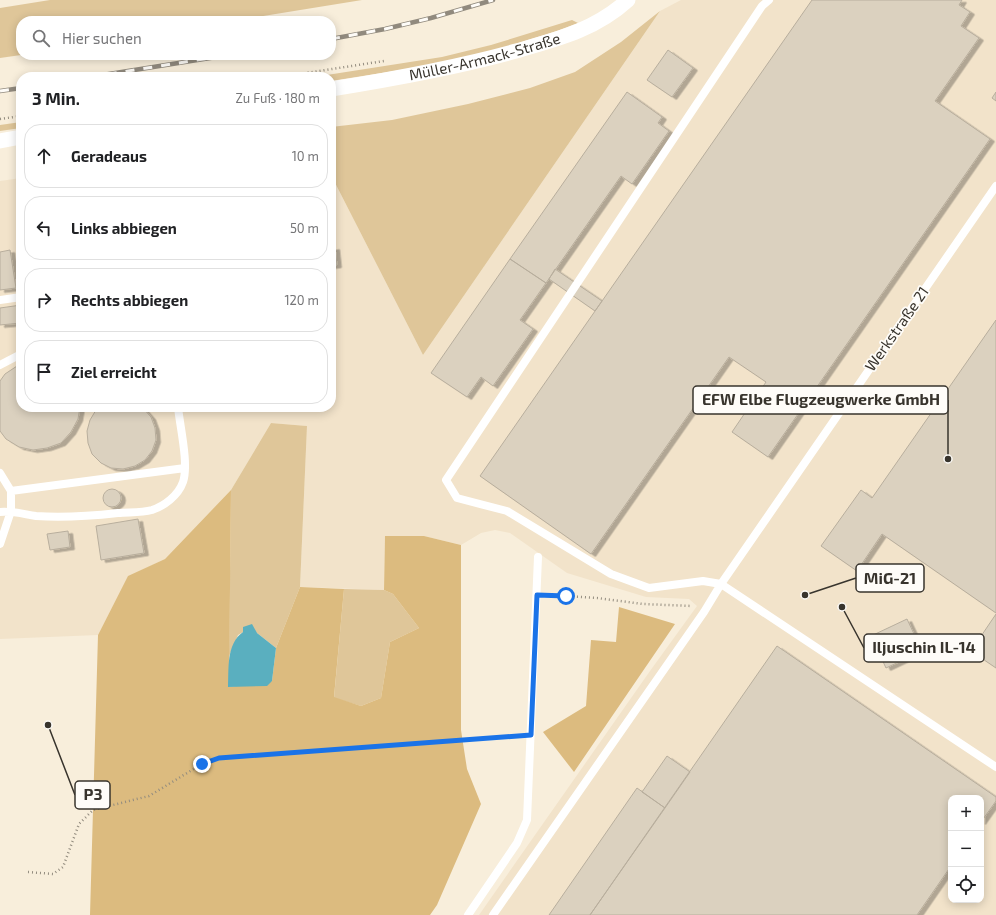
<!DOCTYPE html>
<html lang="de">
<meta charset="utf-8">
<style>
:root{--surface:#fff;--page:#f6f6f6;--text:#202124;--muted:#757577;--line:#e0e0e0}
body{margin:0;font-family:"Exo 2",sans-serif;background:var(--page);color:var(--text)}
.controls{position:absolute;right:12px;bottom:12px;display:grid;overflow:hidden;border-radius:8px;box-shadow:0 2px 10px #0003}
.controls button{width:36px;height:36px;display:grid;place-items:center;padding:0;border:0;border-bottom:1px solid var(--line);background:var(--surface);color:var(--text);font:20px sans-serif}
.stop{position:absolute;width:12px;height:12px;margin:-9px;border:3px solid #1a73e8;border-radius:50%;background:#fff}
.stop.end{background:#1a73e8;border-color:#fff;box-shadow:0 1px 4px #0008}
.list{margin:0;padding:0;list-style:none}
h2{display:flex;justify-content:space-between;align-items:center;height:52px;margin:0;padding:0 16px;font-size:17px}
h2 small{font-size:13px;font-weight:400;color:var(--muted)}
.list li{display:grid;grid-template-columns:26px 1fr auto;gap:12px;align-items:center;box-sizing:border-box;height:64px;margin:0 8px 8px;padding:0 8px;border:1px solid var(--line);border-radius:16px}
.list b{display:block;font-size:15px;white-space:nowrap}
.list em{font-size:13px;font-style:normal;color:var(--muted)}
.icon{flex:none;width:22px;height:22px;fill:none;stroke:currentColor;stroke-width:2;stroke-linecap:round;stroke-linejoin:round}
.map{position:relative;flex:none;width:996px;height:915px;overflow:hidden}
.search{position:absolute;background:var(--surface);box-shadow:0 2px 10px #0003;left:16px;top:16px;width:320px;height:44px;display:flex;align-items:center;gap:10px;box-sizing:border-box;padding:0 14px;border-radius:16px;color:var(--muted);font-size:15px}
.panel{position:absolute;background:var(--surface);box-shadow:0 2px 10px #0003;left:16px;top:72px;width:320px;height:340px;border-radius:16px}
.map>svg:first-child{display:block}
.built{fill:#f2e3ca;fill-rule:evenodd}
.green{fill:#dfc699}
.forest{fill:#dcbb7f}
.water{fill:#5aafbf}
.building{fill:#dbd1bf;stroke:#b8ae9d;filter:url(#shadow)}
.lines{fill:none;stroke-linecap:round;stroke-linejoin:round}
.path{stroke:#938c7f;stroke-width:2.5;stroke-dasharray:1 3;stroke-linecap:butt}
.lane{stroke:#fff;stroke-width:8}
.street{stroke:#fff;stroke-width:15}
.rail-casing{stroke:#918a7e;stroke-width:4.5}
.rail{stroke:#fefcf8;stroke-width:3;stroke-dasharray:9;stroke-linecap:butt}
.route{stroke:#1a73e8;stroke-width:5}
.labels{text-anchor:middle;stroke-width:3.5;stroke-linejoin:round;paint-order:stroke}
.street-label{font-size:15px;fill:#38342d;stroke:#fefcf8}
.leader{fill:none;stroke:#38342d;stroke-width:1.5}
.callout-dot{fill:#38342d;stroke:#fefcf8;stroke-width:1.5}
.callout{fill:#fefcf8;stroke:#38342d;stroke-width:1.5}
.callout-label{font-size:16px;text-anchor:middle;font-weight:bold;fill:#38342d}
</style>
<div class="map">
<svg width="996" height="915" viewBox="0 0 996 915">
<defs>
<filter id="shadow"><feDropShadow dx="4.5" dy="2.5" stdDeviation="0" flood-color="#0004"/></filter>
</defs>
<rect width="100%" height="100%" fill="#f8eedb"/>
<path class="built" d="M681,0H996V915H479L650,671L697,606L689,599L646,597L567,573L510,533L495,530L481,533L461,545L424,536H385L384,590L300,587L307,426L271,423L231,490L165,559L128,577L98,635L0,639V181L21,178V407H331V175L423,355L660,11ZM951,798H981V900H951Z"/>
<path class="green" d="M50,0H362L232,21H21V55L0,58V8Z
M660,11L423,355L331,175V127L392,120L468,104L530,88L575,72L621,42Z
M572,20L578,23L557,31L493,51L445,63L331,81V77H314L442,57L491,45Z
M21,122V128L0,131V125Z
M271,423L307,426L300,587L276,648L257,633L243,632L238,635L229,656L231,490Z
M344,589L384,590L393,594L419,628L390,642L381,698L361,706L334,698Z"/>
<path class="forest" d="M231,490L229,687L272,681L276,648L300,587L344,589L334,697L361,706L381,698L390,642L419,628L393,594L384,590L385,536H424L461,545V730L467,769L481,804L437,905L430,915H90L98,635L128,576L165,559Z
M619,607L675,624L574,772L543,732L586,706L591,640L616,642Z"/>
<path class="water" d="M252,624L257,633L276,648L272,681L267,686L228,687C229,669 226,644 243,632V627Z"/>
<path class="building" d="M812,0H962L959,5L970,12L961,26L979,38L935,101L990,139L768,457L732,432L766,382L729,357L591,554L480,476Z
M668,50L693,68L672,97L647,80Z
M627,92L662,117L658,123L669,131L632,184L621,176L546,283L510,259Z
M996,92V101L992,98Z
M335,247L337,265L331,266V248Z
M10,250L16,288L0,290V252Z
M510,259L546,283L520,320L533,329L493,386L481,377L467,397L431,373Z
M555,269L602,301L595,311L549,279Z
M21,305V323L0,325V308Z
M996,320V613L882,534L857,571L821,546L861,490L872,498Z
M21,365V407H80L78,419L71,432L61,443L47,448L33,450L19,447L6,439L0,431V381L5,374L17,366Z
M101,407H142L151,417L155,428L156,440L152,451L145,460L135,466L123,469L111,468L101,463L92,454L88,443L87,431L90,420L96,410Z
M103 498a9 9 0 1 1 18 0a9 9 0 1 1-18 0Z
M138,519L144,553L101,560L96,526Z
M68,531L70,547L50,550L47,534Z
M996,614V668L971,651Z
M907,619L922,651L886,668L871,636Z
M777,646L996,797V801L981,822V798H951V866L917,915H590Z
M667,756L690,772L665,808L642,792Z
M637,788L665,808L590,915H549Z"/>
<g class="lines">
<path class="path" d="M280,77L384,61
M0,119L21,116
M549,595L597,598L643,604L692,606
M28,872L53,874L63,867L79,824L93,810L149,796L202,764L219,758L517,736"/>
<path class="lane" d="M769,0L762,6L446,480L457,498L507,511L611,574L649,588L703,581L721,584L996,767
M0,300L21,297
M0,365L21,354
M0,473L11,491V511L0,544
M11,491L185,468
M0,512C14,511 23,514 36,516C63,518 91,516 118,513C129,512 141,513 152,510C164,506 178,496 183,482C189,464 180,427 178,407
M468,915L517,843L527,820L538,557
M493,915L704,612L721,584L996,186"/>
<g class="street">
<path id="s1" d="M331,89C393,79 455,68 516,51C558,39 595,30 628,0"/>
<path d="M0,141L21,137"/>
</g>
<g class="rail-casing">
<path id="rail" d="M331,39L385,29L431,18L493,0
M90,77L229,55
M0,91L21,88"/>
</g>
<use href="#rail" class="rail"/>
</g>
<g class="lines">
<path class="route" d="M202,764L219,758L531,735L537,595L566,596"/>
</g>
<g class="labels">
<g class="street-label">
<text dy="5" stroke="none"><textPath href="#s1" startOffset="157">Müller-Armack-Straße</textPath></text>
<text transform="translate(897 329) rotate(-55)" y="5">Werkstraße 21</text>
</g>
</g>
<path class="leader" d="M948 459L948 400M805 595L856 578M842 607L864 648M48 725L75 795"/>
<g class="callout-dot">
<circle cx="948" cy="459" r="4"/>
<circle cx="805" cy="595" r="4"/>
<circle cx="842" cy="607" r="4"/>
<circle cx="48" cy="725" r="4"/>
</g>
<g class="callout">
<rect x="693" y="386" width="255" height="28" rx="4"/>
<rect x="856" y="564" width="68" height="28" rx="4"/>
<rect x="864" y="634" width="120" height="28" rx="4"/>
<rect x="75" y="781" width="35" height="28" rx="4"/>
</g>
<g class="callout-label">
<text x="821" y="405">EFW Elbe Flugzeugwerke GmbH</text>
<text x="890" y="584">MiG-21</text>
<text x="924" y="653">Iljuschin IL-14</text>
<text x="93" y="800">P3</text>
</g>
</svg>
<div class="controls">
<button>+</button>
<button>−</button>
<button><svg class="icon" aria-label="locate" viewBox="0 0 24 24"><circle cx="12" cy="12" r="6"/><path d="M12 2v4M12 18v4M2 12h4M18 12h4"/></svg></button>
</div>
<div class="stop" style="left:566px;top:596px"></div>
<div class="stop end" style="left:202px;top:764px"></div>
<div class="search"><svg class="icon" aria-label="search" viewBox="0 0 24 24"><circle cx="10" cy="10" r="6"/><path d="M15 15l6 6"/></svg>Hier suchen</div>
<section class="panel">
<h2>3 Min.<small>Zu Fuß · 180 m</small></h2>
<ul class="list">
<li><svg class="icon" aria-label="ahead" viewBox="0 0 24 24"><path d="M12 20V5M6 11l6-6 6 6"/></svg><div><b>Geradeaus</b></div><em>10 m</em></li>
<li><svg class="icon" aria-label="left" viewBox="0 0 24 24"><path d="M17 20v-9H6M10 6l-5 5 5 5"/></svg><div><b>Links abbiegen</b></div><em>50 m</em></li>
<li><svg class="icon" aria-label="right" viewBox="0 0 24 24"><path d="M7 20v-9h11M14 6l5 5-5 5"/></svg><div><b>Rechts abbiegen</b></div><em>120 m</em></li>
<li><svg class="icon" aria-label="arrive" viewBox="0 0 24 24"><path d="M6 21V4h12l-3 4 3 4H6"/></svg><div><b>Ziel erreicht</b></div></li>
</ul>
</section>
</div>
